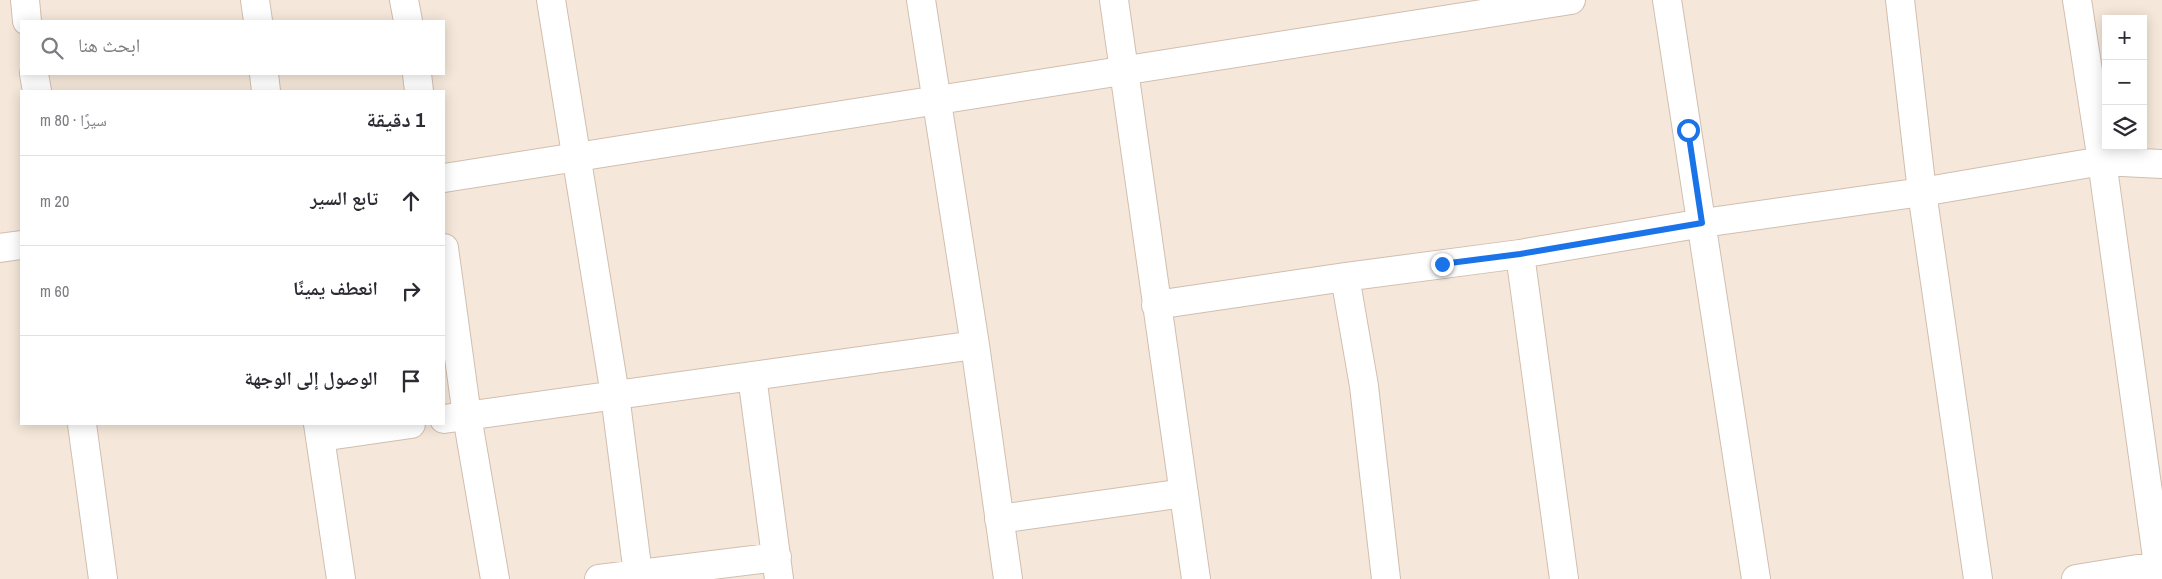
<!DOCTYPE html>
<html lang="ar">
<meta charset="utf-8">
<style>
:root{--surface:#fff;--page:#f2f2f3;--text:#2b2b33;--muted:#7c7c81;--line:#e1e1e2}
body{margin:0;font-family:"Archivo Narrow","Noto Naskh Arabic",sans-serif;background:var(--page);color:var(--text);direction:rtl}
.controls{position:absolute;right:15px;top:15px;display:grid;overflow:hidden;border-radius:0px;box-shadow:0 2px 12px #0003}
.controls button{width:45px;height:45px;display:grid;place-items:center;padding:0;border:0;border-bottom:1px solid var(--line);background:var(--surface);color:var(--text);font:25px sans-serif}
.stop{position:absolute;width:15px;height:15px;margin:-11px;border:4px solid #1a73e8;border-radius:50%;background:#fff}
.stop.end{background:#1a73e8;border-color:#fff;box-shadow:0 1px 5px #0008}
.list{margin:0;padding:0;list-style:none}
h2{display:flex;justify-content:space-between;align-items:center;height:65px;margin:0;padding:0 20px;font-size:21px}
h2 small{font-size:16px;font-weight:400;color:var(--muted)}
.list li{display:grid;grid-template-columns:32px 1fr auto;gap:15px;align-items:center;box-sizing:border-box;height:90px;padding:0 20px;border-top:1px solid var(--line)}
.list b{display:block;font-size:19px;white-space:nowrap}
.list em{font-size:16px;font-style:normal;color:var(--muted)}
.icon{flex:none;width:28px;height:28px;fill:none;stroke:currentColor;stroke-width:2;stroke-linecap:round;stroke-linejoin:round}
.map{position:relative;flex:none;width:2162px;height:579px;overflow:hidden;direction:ltr}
.search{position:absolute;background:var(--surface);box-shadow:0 2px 12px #0003;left:20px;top:20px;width:425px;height:55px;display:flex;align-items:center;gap:12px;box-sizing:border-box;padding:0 18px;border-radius:0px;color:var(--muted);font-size:19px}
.panel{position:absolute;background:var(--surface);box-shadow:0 2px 12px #0003;left:20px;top:90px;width:425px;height:335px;border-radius:0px;direction:rtl}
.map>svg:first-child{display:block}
.residential{fill:#f5e8da;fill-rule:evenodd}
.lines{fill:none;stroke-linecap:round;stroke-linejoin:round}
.minor-casing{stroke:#d1beb0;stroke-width:30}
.minor{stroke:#fff;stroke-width:28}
.route{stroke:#1a73e8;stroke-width:6}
</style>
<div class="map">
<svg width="2162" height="579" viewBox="0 0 2162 579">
<rect width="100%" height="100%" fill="#fdf6ec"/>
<path class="residential" d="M0,0H2162V579H0ZM2106,19H2143V146H2106ZM21,21H444V74H21ZM21,91H444V424H21Z"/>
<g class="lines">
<g class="minor-casing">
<path id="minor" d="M25,0L27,21
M255,0L258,21
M404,0L408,21
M551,0L615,395L638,574
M921,0L975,345L1008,579
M1114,0L1196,579
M1667,0L1756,579
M1900,0L1922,192L1978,579
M2077,0L2102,161L2160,579
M34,74L37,91
M264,74L266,91
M417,74L419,91
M444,178L1571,0
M0,248L21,245
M444,248L467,416L495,579
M1520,254L1564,579
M1345,277L1364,386L1386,579
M1156,305L1345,277L1520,254L1703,223L1922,192L2102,161L2162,164
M752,376L779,579
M444,419L975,345
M82,424L103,579
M318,424L341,579
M321,437L411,424
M999,519L1184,493
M599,579L777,557
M2076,579L2162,565"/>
</g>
<use href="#minor" class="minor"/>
</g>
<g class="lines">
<path class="route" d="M1442,264L1520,254L1702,223L1688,130"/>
</g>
</svg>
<div class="controls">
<button>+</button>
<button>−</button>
<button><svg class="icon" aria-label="layers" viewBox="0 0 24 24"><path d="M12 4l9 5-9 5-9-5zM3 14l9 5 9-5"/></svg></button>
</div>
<div class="stop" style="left:1688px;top:130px"></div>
<div class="stop end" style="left:1442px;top:264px"></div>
<div class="search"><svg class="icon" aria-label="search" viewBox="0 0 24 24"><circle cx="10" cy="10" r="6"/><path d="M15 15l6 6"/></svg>ابحث هنا</div>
<section class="panel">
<h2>1 دقيقة<small>سيرًا · 80 m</small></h2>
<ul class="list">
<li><svg class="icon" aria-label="ahead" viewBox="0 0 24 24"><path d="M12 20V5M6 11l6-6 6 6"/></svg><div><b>تابع السير</b></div><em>20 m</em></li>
<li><svg class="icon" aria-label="right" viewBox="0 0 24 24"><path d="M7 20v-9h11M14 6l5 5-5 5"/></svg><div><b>انعطف يمينًا</b></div><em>60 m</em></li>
<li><svg class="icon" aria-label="arrive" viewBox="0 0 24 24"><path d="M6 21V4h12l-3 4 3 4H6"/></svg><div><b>الوصول إلى الوجهة</b></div></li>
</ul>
</section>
</div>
